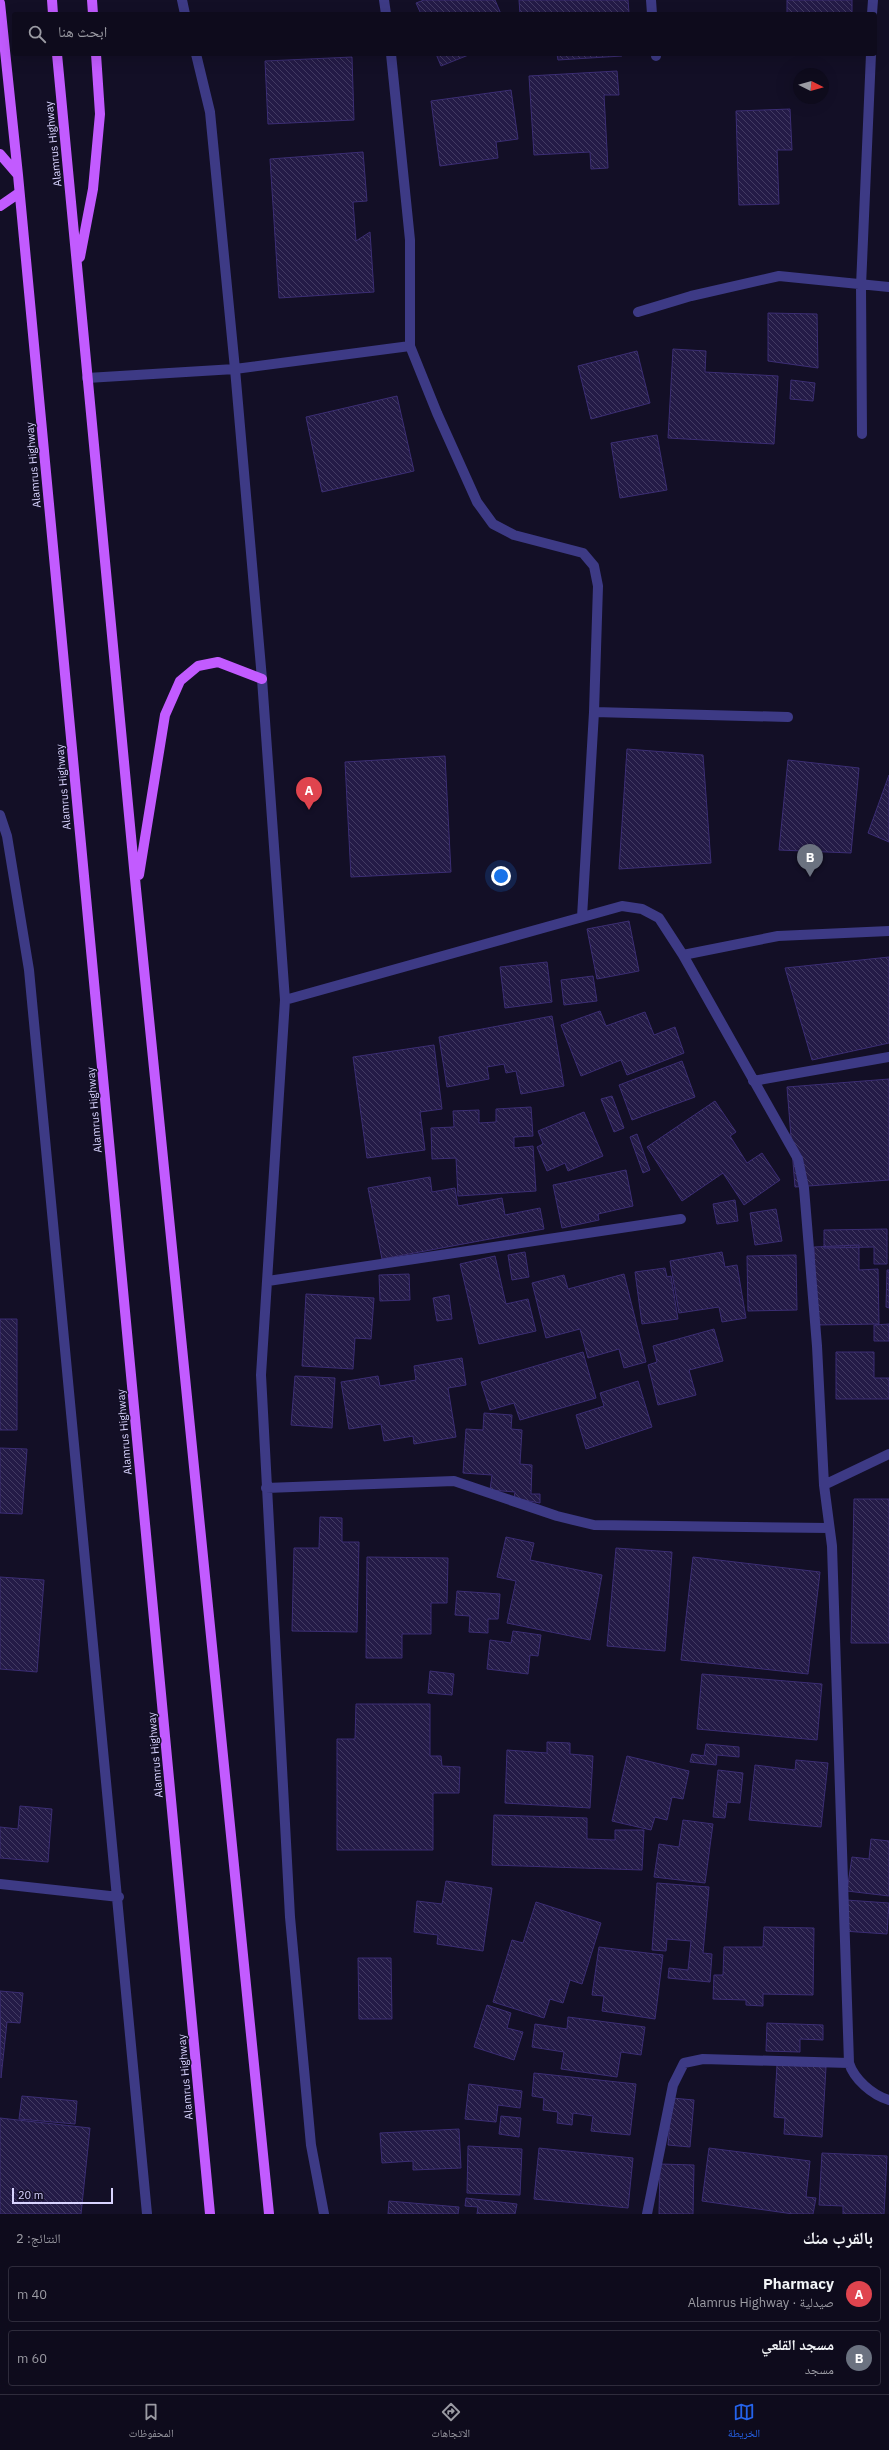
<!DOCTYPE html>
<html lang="ar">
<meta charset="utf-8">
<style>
:root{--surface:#0e0b1c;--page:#1c1929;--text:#f1f3f6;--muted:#9b9ba3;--line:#2e2b3b;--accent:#2563eb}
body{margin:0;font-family:"IBM Plex Sans","Noto Naskh Arabic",sans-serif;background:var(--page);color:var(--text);direction:rtl}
.compass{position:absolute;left:793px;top:68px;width:36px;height:36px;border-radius:50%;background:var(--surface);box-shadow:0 4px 16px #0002;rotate:95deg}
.scale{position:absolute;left:12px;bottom:10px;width:101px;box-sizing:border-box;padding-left:4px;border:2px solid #d9d4ff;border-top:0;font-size:11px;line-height:14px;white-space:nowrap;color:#d9d4ff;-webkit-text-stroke:3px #130f26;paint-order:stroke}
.you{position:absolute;left:501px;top:876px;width:14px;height:14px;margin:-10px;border:3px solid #fff;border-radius:50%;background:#1a73e8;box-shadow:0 0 0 6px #1a73e833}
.badge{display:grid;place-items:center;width:26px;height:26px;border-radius:50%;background:var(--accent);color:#fff;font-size:13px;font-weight:700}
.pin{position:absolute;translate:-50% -33px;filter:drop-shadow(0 1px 2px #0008)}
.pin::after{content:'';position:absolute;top:21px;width:14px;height:12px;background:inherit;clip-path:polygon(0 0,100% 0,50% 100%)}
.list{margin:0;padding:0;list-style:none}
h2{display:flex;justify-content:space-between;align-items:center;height:52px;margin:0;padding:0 16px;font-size:17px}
h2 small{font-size:13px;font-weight:400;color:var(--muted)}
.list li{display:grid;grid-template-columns:26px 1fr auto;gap:12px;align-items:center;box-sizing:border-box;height:56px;margin:0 8px 8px;padding:0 8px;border:1px solid var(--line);border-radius:4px}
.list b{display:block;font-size:15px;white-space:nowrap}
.list p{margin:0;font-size:13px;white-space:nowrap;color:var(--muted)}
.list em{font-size:13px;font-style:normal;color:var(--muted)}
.icon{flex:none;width:22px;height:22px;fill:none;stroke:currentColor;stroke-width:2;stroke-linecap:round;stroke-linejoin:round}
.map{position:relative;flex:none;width:889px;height:2214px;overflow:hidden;direction:ltr}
.search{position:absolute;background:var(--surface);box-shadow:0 4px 16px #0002;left:12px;right:12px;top:12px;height:44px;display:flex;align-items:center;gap:10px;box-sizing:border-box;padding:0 14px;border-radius:4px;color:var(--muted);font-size:15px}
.sheet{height:180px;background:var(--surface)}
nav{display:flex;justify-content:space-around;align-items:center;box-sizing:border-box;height:56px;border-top:1px solid var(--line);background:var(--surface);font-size:11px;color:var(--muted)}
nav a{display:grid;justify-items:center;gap:2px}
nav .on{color:var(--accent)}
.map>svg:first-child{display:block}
.building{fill:url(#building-back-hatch);stroke:#3b2d73}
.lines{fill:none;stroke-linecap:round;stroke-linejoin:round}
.minor{stroke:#3d3a85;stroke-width:10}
.major{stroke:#c25bff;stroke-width:10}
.labels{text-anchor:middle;stroke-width:3;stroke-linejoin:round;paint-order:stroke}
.street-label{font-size:11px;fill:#d9d4ff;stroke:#130f26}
</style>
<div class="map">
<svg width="889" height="2214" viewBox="0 0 889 2214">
<defs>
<pattern id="building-back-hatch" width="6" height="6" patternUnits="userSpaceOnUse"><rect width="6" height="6" fill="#241b47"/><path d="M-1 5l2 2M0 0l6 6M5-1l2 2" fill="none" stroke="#433b63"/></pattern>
</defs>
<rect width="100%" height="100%" fill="#130f26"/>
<path class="building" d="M424,0H495L501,14H421L416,3Z
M519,0H628L629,13L520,14Z
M787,0H852V14H787Z
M436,54H471L441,66Z
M557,54H621L622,56L558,60Z
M352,57L354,120L268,124L265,61Z
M617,71L619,95H604L608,168L591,169L590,152L534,155L529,76Z
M511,90L518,139L496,142L498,158L440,166L431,101Z
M790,109L792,150H777L779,204L739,205L736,111Z
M363,152L367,201L353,202L356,241L370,232L374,292L279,298L270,159Z
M768,313L817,314L818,368L768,361Z
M673,349L706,351L705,372L778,376L774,444L668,438Z
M637,351L650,403L591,419L578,366Z
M791,380L815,383L813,401L790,399Z
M397,396L414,471L322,492L306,417Z
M657,435L667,490L620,498L611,443Z
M627,749L703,755L711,863L619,869Z
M445,756L451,872L351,877L345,762Z
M788,760L859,768L851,853L779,850Z
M889,775V842L868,833Z
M629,921L639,971L597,979L587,929Z
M889,957V1043L812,1060L785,968Z
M547,962L552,1002L505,1008L500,967Z
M593,976L597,1001L564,1005L561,980Z
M600,1011L606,1026L645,1012L654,1035L675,1027L684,1053L627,1075L621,1060L581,1076L561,1025Z
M552,1016L564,1086L521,1094L516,1071L506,1073L504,1064L487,1067L489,1079L447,1087L439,1037Z
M434,1045L442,1109L420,1112L425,1150L367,1158L353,1057Z
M682,1061L695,1097L632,1120L619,1085Z
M889,1079V1180L795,1187L787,1087Z
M612,1096L624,1128L614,1132L601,1099Z
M715,1101L736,1132L730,1136L747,1163L762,1153L780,1180L744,1205L723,1173L682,1201L647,1147Z
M531,1107L533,1136L514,1137V1148L533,1146L536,1191L458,1196L456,1158L432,1159L431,1128L454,1127L453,1111L479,1110V1123L496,1122V1109Z
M584,1112L603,1156L568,1171L565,1163L547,1171L537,1147L543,1144L538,1131Z
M637,1134L650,1170L643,1173L630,1137Z
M626,1170L633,1206L598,1214L599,1220L562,1228L553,1185Z
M430,1177L432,1192L455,1188L458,1206L502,1198L505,1215L540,1208L544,1229L382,1259L368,1188Z
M735,1200L738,1221L717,1224L713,1204Z
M776,1209L782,1241L755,1245L750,1213Z
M887,1229V1264H874V1247L824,1248V1230Z
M859,1245V1270L878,1269L879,1324L816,1325L814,1247Z
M525,1252L529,1277L512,1280L508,1255Z
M722,1252L725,1267L737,1265L746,1318L722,1322L719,1307L679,1313L670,1261Z
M796,1255L797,1310L748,1311L747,1256Z
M495,1256L506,1304L528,1299L536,1331L479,1344L460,1264Z
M665,1268L667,1277L671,1276L678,1319L642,1324L635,1272Z
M887,1270H889V1308L886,1307Z
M409,1274L410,1300L380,1301L379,1275Z
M624,1274L646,1362L624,1368L619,1349L588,1358L580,1329L546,1338L532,1283L564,1275L568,1289Z
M306,1294L374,1298L371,1339L355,1338L353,1369L302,1366Z
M449,1295L452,1319L437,1321L433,1298Z
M0,1319H17V1430H0Z
M889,1324V1341H874V1325Z
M714,1329L723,1361L689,1370L696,1395L658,1405L648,1365L657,1362L653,1346Z
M583,1352L596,1398L520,1420L514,1403L490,1410L481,1382Z
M836,1352H874V1378H889V1399H836Z
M462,1358L466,1385L448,1388L456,1437L414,1444L413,1436L384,1441L381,1424L349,1429L341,1382L378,1376L380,1386L416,1380L414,1366Z
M295,1376L335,1378L332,1428L291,1425Z
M638,1381L652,1427L586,1449L576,1415L604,1406L600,1393Z
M484,1413L512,1415L511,1429L522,1430L520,1464L532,1465L531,1494H540V1503L514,1498L515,1492L490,1490L492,1475L463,1473L466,1429L483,1430Z
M0,1448L27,1449L22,1514L0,1513Z
M854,1499H889V1643H851Z
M320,1517L342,1518V1542H359L357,1632L292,1631L294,1548H319Z
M506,1537L534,1543L530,1560L602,1575L590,1640L507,1623L516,1581L497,1577Z
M616,1548L672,1552L665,1651L607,1646Z
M367,1557L448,1558L447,1603H431V1634H402V1658H366Z
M693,1557L820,1572L808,1674L681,1660Z
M0,1577L44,1580L37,1672L0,1669Z
M457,1591L500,1594L498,1619H488V1633L469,1632L470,1616L455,1615Z
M513,1631L541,1635L538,1656L530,1655L528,1674L487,1669L490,1640L511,1643Z
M430,1671L454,1674L452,1695L428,1693Z
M702,1674L822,1684L817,1740L697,1729Z
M356,1704H430V1756H441L442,1766L460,1767L459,1793H433V1850H337V1739H355Z
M547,1742L570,1743V1754L593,1756L590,1808L505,1803L507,1750L547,1753Z
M706,1744L739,1747V1757L717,1755L716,1765L690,1762L692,1754L704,1756Z
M627,1756L689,1771L683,1799L672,1797L667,1820L655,1817L651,1830L612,1821Z
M796,1760L828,1763L821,1827L749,1820L755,1765L795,1770Z
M718,1770L743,1773L740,1803L727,1802L725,1818L713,1817Z
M20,1806L52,1809L48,1862L0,1858V1827L18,1829Z
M494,1815L587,1818V1839L615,1840V1830H644L642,1870L492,1865Z
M683,1820L713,1824L705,1883L654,1877L659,1844L679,1847Z
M871,1839L889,1841V1896L847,1891L852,1857L869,1859Z
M446,1881L492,1888L483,1951L437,1944L438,1935L414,1932L417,1901L442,1904Z
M657,1883L709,1887L703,1953L712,1954L710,1982L668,1978L669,1968L688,1970L691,1941L667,1939L666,1951L652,1950Z
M846,1900L889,1903L887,1934L843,1931Z
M536,1902L601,1923L582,1984L570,1980L563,2003L550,1999L544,2018L493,2002L512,1940L523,1943Z
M764,1927L814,1928L813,1995L763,1994V2006L746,2005V2000L713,1999L714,1975H723L724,1947H763Z
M599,1947L663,1955L655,2019L602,2011L604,1996L592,1995Z
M358,1958H391L392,2019H359Z
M0,1991L23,1993L20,2023L7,2022L1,2078Z
M487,2005L511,2013L507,2028L523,2032L514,2060L474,2047Z
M568,2017L645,2027L641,2055L621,2052L617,2077L561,2069L564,2052L532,2047L535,2024L567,2029Z
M767,2023L823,2025V2040L800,2039V2052L766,2051Z
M777,2065L826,2067L822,2137L784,2134L785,2118L774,2117Z
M534,2073L636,2084L630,2135L591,2131L593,2116L573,2113L572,2125L557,2123L558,2112L543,2110L544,2098L532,2096Z
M469,2084L522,2091L520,2108L498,2105L496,2122L465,2119Z
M22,2096L77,2101L75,2124L19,2119Z
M672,2098L694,2100L690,2147L668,2145Z
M501,2116L521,2118L519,2137L499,2134Z
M0,2118L90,2128L81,2214H0Z
M459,2129L461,2168L413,2170V2161L382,2163L380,2133Z
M468,2146L522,2149L520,2195L467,2193Z
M539,2148L633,2158L628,2208L534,2199Z
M709,2148L810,2161L806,2197L816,2198L813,2214H793L702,2201Z
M822,2153L887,2156L884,2214H843V2206L819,2205Z
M660,2164L694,2165L693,2214H659Z
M466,2198L517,2204L515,2214H477L478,2207L465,2206Z
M389,2201L459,2207L458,2214H388Z"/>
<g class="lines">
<path class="minor" d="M182,0L185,14
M384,0L386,14
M651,0L652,14
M872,14L873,0
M196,54L210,112L235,369L262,679L285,1000L261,1375L290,1917L311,2145L324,2214
M391,54L410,240V346L437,413L477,502L493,524L514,535L583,553L594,566L598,586L594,712
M656,54V56
M638,312L691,296L779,276L889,287
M87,378L235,369L410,346
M862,434L861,286L871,54
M0,815L7,836L29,970L147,2214
M582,917L594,712L788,717
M683,955L778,936L889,931
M285,1000L622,906L642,909L659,918L683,955L798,1159L804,1188L817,1346L824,1485L832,1546L849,2063C854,2079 872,2095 889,2100
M753,1081L889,1057
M268,1281L681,1219
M824,1485L889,1454
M266,1488L454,1481L557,1516L594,1525L829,1528
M0,1884L119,1897
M647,2214L673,2085L684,2063L703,2059L849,2063"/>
<path class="major" d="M52,0L53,14
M92,0L93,14
M0,3L18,175L210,2214
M57,54L136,889L269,2214
M0,154L18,175
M0,206L19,193
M80,257L93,189L100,114L96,54
M139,875L165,715L180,681L198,666L218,662L262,679"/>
</g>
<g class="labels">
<g class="street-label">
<text transform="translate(53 144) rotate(-96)" y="4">Alamrus Highway</text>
<text transform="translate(33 465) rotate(-95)" y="4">Alamrus Highway</text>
<text transform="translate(63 787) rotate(-95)" y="4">Alamrus Highway</text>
<text transform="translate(94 1110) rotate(-95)" y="4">Alamrus Highway</text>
<text transform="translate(124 1432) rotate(-95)" y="4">Alamrus Highway</text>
<text transform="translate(155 1755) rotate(-95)" y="4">Alamrus Highway</text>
<text transform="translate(185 2077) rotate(-95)" y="4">Alamrus Highway</text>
</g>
</g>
</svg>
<svg class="compass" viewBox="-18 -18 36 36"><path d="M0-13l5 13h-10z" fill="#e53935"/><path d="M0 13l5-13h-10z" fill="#9b9ba3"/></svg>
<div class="scale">20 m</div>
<div class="you"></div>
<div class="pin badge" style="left:309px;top:810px;background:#e0444e">A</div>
<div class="pin badge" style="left:810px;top:877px;background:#6b7280">B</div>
<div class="search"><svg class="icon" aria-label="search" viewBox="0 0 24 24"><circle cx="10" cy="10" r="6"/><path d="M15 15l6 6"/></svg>ابحث هنا</div>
</div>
<section class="sheet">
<h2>بالقرب منك<small>النتائج: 2</small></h2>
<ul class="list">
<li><span class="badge" style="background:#e0444e">A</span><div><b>Pharmacy</b><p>صيدلية · Alamrus Highway</p></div><em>40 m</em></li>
<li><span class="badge" style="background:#6b7280">B</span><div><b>مسجد القلعي</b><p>مسجد</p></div><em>60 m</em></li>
</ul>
</section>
<nav>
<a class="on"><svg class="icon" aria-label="map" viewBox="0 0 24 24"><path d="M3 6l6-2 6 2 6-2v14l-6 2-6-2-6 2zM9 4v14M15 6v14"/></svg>الخريطة</a>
<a><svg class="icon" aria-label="directions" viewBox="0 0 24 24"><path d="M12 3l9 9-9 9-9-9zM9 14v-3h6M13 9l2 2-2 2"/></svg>الاتجاهات</a>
<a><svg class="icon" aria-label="saved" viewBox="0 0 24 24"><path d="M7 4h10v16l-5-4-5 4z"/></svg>المحفوظات</a>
</nav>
